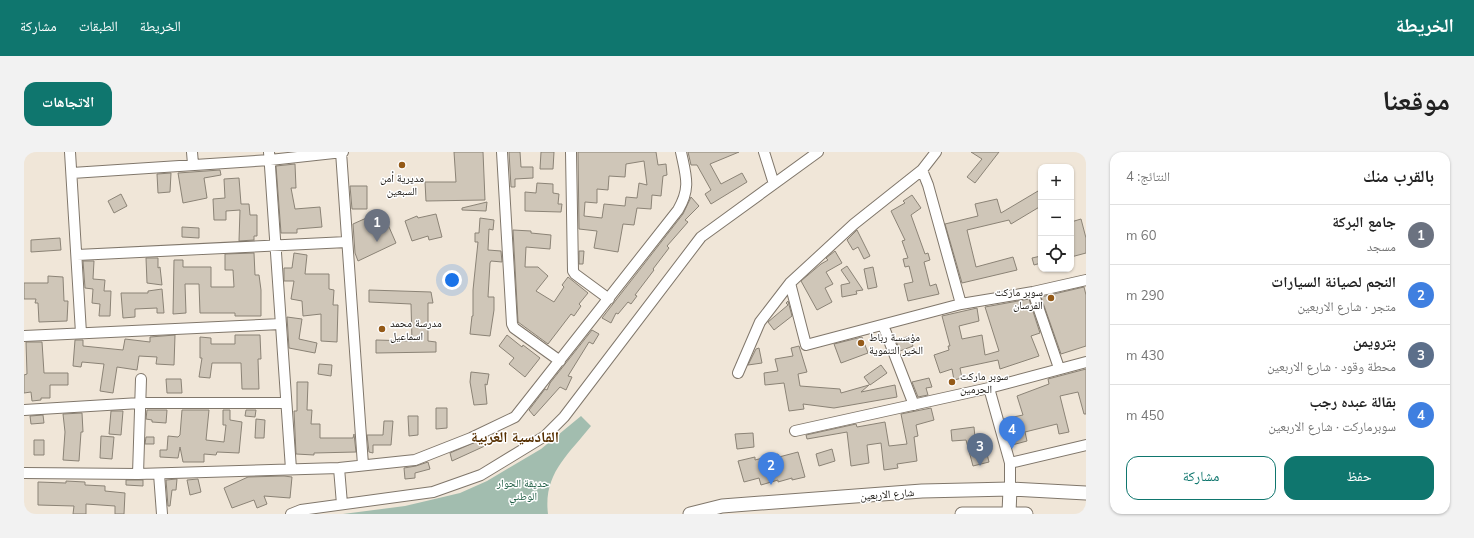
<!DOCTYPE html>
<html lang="ar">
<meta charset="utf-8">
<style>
:root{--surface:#fff;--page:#f2f2f2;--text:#222;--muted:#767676;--line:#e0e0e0;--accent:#0f766e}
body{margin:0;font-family:Mulish,"Noto Naskh Arabic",sans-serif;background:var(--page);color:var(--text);direction:rtl}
.controls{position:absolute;right:12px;top:12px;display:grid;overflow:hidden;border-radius:8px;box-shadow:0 1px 3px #0004}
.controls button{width:36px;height:36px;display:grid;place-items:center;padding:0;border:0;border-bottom:1px solid var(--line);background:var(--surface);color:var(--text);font:20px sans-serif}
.you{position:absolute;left:428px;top:128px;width:14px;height:14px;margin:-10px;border:3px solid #fff;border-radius:50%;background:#1a73e8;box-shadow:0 0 0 6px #1a73e833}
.badge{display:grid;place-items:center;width:26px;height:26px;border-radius:50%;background:var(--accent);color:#fff;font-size:13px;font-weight:700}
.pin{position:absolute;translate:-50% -33px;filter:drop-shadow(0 1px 2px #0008)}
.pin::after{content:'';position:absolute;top:21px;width:14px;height:12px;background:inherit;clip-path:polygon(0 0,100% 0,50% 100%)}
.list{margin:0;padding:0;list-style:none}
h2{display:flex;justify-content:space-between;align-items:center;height:52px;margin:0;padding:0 16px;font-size:17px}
h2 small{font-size:13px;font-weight:400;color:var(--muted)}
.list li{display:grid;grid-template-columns:26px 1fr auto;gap:12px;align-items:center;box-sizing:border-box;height:60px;padding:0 16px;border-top:1px solid var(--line)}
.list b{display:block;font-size:15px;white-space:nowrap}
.list p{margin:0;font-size:13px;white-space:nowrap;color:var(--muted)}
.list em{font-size:13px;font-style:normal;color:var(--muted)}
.actions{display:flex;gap:8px;padding:12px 16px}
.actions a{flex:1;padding:9px 0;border:1px solid var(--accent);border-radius:12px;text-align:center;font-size:14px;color:var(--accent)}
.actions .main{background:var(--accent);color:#fff}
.icon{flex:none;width:22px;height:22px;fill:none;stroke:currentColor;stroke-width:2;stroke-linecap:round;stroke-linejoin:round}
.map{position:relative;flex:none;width:1062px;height:362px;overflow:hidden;direction:ltr;border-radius:12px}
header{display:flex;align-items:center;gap:24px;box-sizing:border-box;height:56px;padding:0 20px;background:var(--accent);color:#fff}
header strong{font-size:19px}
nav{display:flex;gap:22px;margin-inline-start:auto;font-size:14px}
.intro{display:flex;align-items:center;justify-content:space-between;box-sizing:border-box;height:96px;padding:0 24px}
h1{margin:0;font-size:28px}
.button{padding:10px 18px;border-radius:12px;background:var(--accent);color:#fff;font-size:14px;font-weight:700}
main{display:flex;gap:24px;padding:0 24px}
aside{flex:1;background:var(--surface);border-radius:12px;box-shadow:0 1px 3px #0004}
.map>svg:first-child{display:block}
.green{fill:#a2bdaf}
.building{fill:#cfc6b8;stroke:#8b8376;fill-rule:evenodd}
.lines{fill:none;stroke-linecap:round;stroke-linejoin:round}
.street-casing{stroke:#80776b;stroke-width:12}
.secondary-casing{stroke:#80776b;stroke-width:15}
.street{stroke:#fff;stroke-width:10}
.secondary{stroke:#fff;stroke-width:13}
.poi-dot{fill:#945a18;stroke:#fff;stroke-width:1.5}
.labels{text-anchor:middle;stroke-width:3;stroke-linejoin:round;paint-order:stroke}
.poi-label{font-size:11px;fill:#181510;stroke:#fff;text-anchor:start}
.park-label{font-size:11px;fill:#1b5a41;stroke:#fff}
.street-label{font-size:11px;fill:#181510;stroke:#fff}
.district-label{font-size:15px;font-weight:bold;fill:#562f00;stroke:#fff}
</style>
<header>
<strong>الخريطة</strong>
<nav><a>الخريطة</a><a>الطبقات</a><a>مشاركة</a></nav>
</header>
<div class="intro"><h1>موقعنا</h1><a class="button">الاتجاهات</a></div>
<main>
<aside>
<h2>بالقرب منك<small>النتائج: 4</small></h2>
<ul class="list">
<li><span class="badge" style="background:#6b7280">1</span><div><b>جامع البركة</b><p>مسجد</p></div><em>60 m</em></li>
<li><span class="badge" style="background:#3f7fe0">2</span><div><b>النجم لصيانة السيارات</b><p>متجر · شارع الاربعين</p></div><em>290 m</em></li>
<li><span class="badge" style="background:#5c6f8a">3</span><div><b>بترويمن</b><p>محطة وقود · شارع الاربعين</p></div><em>430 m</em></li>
<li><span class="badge" style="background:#3f7fe0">4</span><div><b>بقالة عبده رجب</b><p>سوبرماركت · شارع الاربعين</p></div><em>450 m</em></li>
</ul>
<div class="actions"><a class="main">حفظ</a><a>مشاركة</a></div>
</aside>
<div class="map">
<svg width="1062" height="362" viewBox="0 0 1062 362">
<rect width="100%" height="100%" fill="#f0e6d8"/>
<path class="green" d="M557,264L567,274C544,303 519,322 524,362H319L381,354L436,341L463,329L517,297Z"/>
<path class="building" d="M430,0H459L461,48L402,49L401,30H432Z
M485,0H496L497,15H509V26L491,27V35H487Z
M517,0H530L529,17H516Z
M554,0H632L634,13L642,12L643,23L639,24L637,44L628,43L627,57L613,56L610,73L599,72L594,100L570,96L573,79L555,77ZM620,9L623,33L615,31L613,46L602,45L601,54L580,52L578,66L560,64L561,50L573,51V37L584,38L585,24L601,25L602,12Z
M664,0H715L686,12L697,32L718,21L723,30L687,52L681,42L687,38L673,13H667Z
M947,0H975L951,31L943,25L958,7Z
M271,12L272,36H267L271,57L296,55L298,75L273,77V81H257L252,14Z
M196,18L197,23L180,26L183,46L159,51L154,21Z
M147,21L146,40L134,41L133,22Z
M215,26L217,52H225L226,63H233V84H230V88L215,89L216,58L202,59V68H190L189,47L201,46L200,27Z
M513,31L529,32V41L535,42L534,52H538L537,60L501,59V40L512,41Z
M326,34H343V57H328Z
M1014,39L1017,44V54L987,72L985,68L943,78L952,115L989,105L993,118L938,131L921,72L954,64L951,52L973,47L977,61Z
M97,42L103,54L90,61L84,49Z
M888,43L897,56L887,63L901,102L904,101L906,108L900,110L906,134L912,132L915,142L884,149L880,132L889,130L885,114L881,115L879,107L884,106L878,89L881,88L867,59L881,51L879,49Z
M667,45L675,54L661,68L664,70L643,94L645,96L629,117L630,118L611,143L613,144L607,152L604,150L594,162L592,161L587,171L578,166L659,62Z
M463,50L462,59L438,58V56Z
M358,59L372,91L334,109L331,101L329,72Z
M412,62L418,85L405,88L404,84L388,89L381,69L393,64L394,66Z
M456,66L470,68L469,78L465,77L464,98L477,99L478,110L467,109L466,111L464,145H470V158L466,184L446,182L448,164H449V138L454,90H451V81H455Z
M1057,67L1062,86V101L1047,105V70Z
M158,75L175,76V86L158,85Z
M489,78L507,79V81L527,83L526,97L502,95L501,115H514L524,124L512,139L530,150L540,135L538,133L544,125L564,141L555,152L557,154L550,164L547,162L524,192L494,170Z
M833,78L846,104L840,107L834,95L829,98L823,88Z
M36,86L37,98L7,100V88Z
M555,99H560L559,112H555Z
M811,99L818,111L802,120L809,132L801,136L808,150L793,158L777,129L797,112L804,108L802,106Z
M230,101L231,123H235L237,138V164H211V161H176L175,132H161L162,161L149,162L150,108H159V115H187V135H210L209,118H201V102Z
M270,101L283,103L281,122H305V137L310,138L309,153H314L313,190L297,189V162L279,164L278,149L267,147L270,129H260V116H268Z
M1017,104V111L1010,113L1008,106Z
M122,106H134V116L136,115L138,133L123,131Z
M59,109H70L69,127L81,128L80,139H87L86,164H75L76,152L68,151L69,137L61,136Z
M823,114L839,138L832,139L833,142L818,145L817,133L826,131L817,118Z
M849,115L853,135L844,137L840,117Z
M24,124L39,125L40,149H44L43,169L15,170L14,151H11L12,147H0V131H24Z
M1060,135L1062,143V194L1037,202L1017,145Z
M138,137L140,161H133V156L111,157V165L99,166L97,141H124V139Z
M345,138L407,140L409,151H404V189L412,190V200L352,201V188L388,189L387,152L345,150Z
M1005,147L1016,181L1007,184L1015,204L976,217L974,208L936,216L938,226L930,228L928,217L916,221L910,203L925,198L924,194H926L918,164L953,156L955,169L935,174L938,187L958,183L961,203L975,199L961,155Z
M764,149L768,164L750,178L744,170L764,153L762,151Z
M263,165L278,167L275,187L293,191L291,201L265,196Z
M568,178L575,182L569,192L565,190L544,224L548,225L542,238L536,235L510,264L505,258L521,237L523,238L526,231Z
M151,183L150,213L132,212L133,205L115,204L113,218L93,215L89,241L76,239L80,212L58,210L57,215L49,214L51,188H59V194L99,198L101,187L126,190V185Z
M211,183H236L237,207H234L235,237H218L217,211H188L186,226L175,225L178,206H176V185L187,186V192H211Z
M483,183L498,195L499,193L516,206L501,225L485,212L490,206L475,194Z
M885,184L889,194L876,199L872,189Z
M838,185L844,201L817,211L810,192Z
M2,190H18L20,221H44V233H26V246H17V248L8,249L7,240L0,241V223L3,222Z
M775,194L783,220L774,222L776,234L816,237L817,241L845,233L837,240L871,233L873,245L810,256L779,252L780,257L765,259L760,231L741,233L740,221L754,219L751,207L769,204L767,196Z
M735,196L738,211L724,213L732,197Z
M295,212L308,213L307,224L294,222Z
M857,213L863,221L846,233L840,225Z
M1062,217V262H1060L1054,240L1036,244L1045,280L1035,282L1033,272L1001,280L1003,289L988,293L980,267L999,263L993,244L1025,232L1024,227Z
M447,220L465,222L463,233L461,232L463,252L450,253L446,230Z
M905,226L908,235L902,236L904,243L894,245L888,230Z
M142,227H157L158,241H143Z
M273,230H284L283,258H288L287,272H296V286H329L330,282L332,300L290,301V303L272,302L270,259H273Z
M412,256H423V276L412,277Z
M907,256L910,268L892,273L894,284L890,285L893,309L873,312L874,316L860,318L857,291L843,293L845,311L827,314L823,280L783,287L782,283L832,272L833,275L861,270L865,294L883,292L877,262Z
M123,258H143L142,271L128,270V268L122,267Z
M158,258H185L182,288L200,290L202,273H199V258H206V268L218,270L215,301L193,300L192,303L180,302V310H159L156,295L154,306L136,305V298H143L144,284L154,285L156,283Z
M222,258H232L231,265L221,264Z
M87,259H99L97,283L85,282Z
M58,261L59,280H57L55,309L39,308L41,280L39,262Z
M19,263L20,271L7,272L6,264Z
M384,264H394V283L385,284Z
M232,267L241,268L240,286H231Z
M360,269H369L367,293H349V301L345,300L343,283H359Z
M950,275L952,296L961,294L965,310L949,314L942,288L928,289L927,278Z
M729,281L730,295L713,297L711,282Z
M77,284L90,285L88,307L76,306Z
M122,285H130V292H121Z
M461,286L463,293L428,309L426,301Z
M10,288H20V303H10Z
M808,297L811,309L795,314L792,302Z
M774,300L781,325L768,328V326L754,330V328L737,333L735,326L720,330L714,309L731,305V308L754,302L755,305Z
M404,310L406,317L391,321V326L381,327L380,316L392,314Z
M260,324L268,325L266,346L240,344L243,352L233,356L230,348L208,356L200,336L224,325Z
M153,327L152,338H148L146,354H144L142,328Z
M174,327L177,340L166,343L163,328Z
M102,328H119V334L102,333Z
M42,329L61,330V333L81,334V339L101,341L100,362H91V354L62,352V362H49L50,354L14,353V330L42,331Z"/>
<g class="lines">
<g class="street-casing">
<path id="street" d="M46,0L57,181
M168,0L169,12
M245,0L267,317
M317,0L339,313
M478,0L488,172L490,176L536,209
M547,0L549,119L551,122L585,147
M740,0L750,32
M898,18L904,33L937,152
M48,21L246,8L319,0
M53,103L323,90
M766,131L782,193L937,152L1009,140L1062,128
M1009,140L1035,216
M859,173L890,253
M0,184L257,172
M714,221L736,170L766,131L830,72L898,18L912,0
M965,236L986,311V337
M0,258L116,251H261
M771,279L965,236L1062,210
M986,311L1062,293
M315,316L318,352
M0,321L114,322L315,316L391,308L447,286L491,265L654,58C667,36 662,24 657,0
M114,322L117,227
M135,322L138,362
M267,362L277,358L409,340L457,323L521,284L540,265L677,85L794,0"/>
</g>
<g class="secondary-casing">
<path id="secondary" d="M985,361L986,337
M666,362L698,354L898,339L986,337L1062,341
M938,362H1002"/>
</g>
<use href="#street" class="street"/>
<use href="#secondary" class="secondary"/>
</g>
<g class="poi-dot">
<circle cx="378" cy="13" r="4"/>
<circle cx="1027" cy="146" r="4"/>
<circle cx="358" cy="177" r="4"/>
<circle cx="837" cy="191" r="4"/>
<circle cx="928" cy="230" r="4"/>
</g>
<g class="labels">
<g class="poi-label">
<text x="378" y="30" text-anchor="middle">مديرية أمن<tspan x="378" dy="13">السبعين</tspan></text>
<text x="1019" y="144" text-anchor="end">سوبر ماركت<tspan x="1019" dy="13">الفرسان</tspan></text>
<text x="366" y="175">مدرسة محمد<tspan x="366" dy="13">اسماعيل</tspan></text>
<text x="845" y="189">مؤسسة رباط<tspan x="845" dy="13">الخير التنموية</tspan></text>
<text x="936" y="228">سوبر ماركت<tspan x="936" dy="13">الحرمين</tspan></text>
</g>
<g class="park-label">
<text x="499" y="335">حديقة الحوار<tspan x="499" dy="13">الوطني</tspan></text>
</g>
<g class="street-label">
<text transform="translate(863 342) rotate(-4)" y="4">شارع الاربعين</text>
</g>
<g class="district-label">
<text x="491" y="290">القادسية الغربية</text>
</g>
</g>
</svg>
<div class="controls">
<button>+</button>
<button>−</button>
<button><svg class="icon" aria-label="locate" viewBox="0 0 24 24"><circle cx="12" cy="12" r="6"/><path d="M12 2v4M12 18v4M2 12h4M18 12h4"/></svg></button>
</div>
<div class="you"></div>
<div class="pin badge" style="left:353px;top:90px;background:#6b7280">1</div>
<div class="pin badge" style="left:747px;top:333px;background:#3f7fe0">2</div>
<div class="pin badge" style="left:956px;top:314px;background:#5c6f8a">3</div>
<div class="pin badge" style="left:988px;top:297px;background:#3f7fe0">4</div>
</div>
</main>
